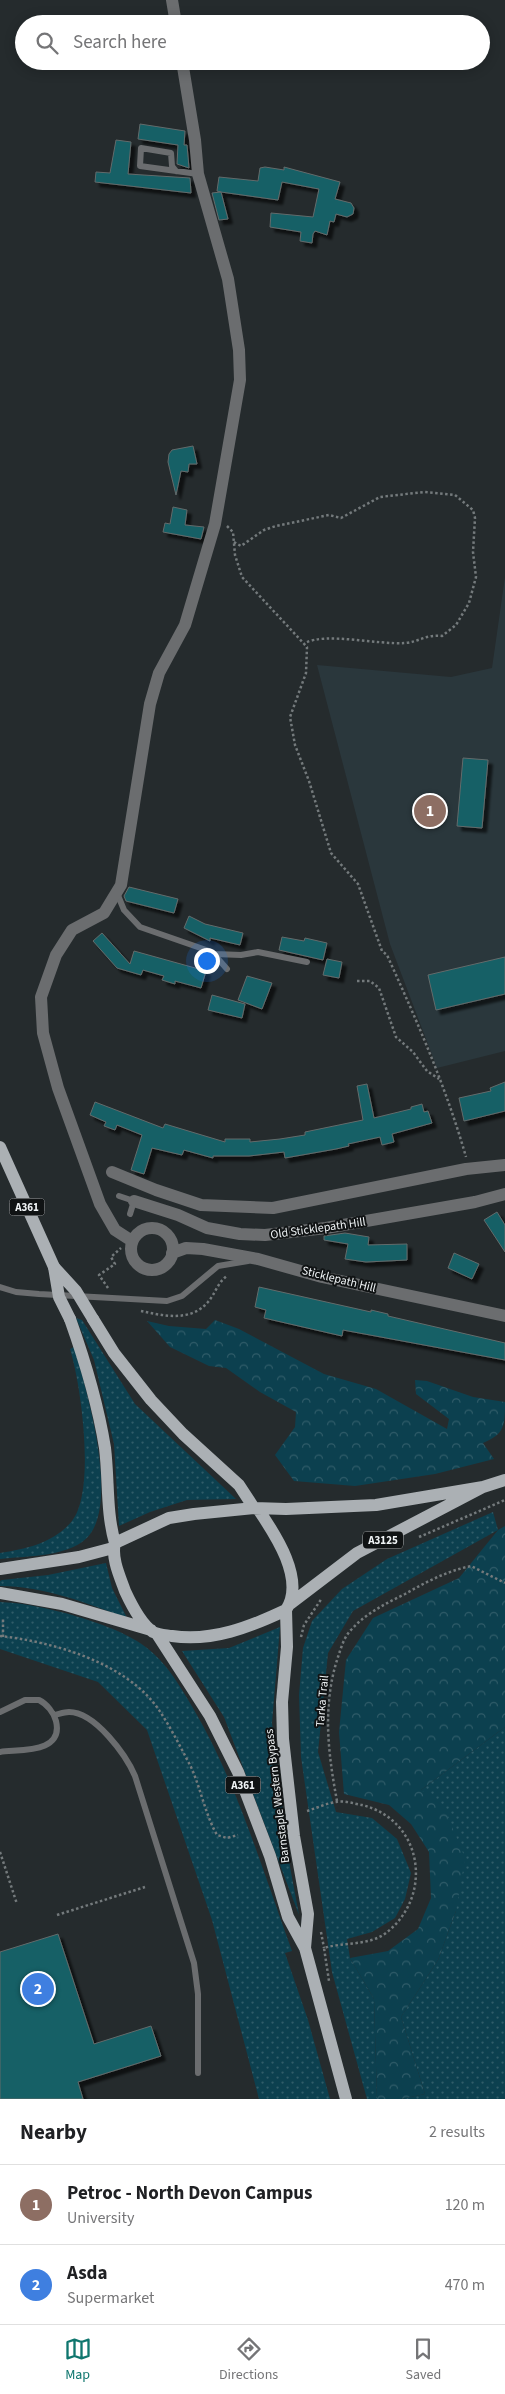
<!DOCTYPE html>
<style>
:root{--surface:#fff;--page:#f2f2f2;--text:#202124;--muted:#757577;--line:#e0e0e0;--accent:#0f766e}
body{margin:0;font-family:"Source Sans 3",sans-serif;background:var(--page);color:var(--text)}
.you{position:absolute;left:206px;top:960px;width:18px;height:18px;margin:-12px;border:4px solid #fff;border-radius:50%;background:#1a73e8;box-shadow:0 0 0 8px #1a73e833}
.badge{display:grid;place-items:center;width:32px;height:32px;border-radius:50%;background:var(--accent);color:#fff;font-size:16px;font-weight:700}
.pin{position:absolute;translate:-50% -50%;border:2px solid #fff;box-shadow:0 1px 5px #0006}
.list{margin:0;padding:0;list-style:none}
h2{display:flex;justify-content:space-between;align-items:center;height:65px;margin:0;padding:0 20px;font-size:21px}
h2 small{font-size:16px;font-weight:400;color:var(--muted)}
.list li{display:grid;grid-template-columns:32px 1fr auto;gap:15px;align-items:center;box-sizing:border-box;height:80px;padding:0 20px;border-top:1px solid var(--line)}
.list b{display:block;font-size:19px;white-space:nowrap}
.list p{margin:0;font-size:16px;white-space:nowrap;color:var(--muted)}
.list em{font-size:16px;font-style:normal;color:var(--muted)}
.icon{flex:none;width:28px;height:28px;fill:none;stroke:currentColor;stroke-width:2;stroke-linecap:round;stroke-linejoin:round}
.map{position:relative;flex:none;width:505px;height:2099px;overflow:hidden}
.search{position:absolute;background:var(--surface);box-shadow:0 2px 12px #0003;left:15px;right:15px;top:15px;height:55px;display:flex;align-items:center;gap:12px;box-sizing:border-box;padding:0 18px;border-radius:28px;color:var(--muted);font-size:19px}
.sheet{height:225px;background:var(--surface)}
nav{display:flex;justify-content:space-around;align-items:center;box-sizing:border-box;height:70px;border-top:1px solid var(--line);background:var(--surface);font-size:14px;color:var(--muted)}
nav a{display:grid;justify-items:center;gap:2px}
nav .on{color:var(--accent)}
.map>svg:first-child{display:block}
.built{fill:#2a373c}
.grass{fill:url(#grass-dots)}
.forest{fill:url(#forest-crowns)}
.building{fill:#136066;stroke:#636b6b;filter:url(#shadow)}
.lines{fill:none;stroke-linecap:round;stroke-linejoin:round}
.path{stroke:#747a7c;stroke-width:2.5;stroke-dasharray:2.5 2.5;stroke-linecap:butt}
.service{stroke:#6b6d6f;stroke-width:6}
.minor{stroke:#6b6d6f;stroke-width:12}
.primary{stroke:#abb0b4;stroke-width:12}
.primary-bridge{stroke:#abb0b4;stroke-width:12}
.labels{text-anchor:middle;stroke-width:4;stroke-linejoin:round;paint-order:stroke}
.shield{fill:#101314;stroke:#adb0b2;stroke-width:1}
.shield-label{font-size:11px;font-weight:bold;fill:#f0f4f6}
.street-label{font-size:12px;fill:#f0f4f6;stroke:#101314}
</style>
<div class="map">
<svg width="505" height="2099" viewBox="0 0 505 2099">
<defs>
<pattern id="grass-dots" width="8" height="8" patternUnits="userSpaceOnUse" patternTransform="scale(1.25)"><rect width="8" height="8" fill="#0c404f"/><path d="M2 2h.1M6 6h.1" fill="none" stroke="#305c69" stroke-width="1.8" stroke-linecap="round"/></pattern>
<pattern id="forest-crowns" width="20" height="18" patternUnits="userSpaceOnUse" patternTransform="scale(1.25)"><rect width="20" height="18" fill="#0c404f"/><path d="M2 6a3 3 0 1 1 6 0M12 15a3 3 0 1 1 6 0" fill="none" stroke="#305c69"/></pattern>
<filter id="shadow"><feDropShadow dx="4.5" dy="4.5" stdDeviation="1" flood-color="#0009"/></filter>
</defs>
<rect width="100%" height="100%" fill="#252b2d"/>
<path class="built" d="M505,577V1051L437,1068L390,944L317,665L451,677L492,668Z"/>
<path class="grass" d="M76,1318L82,1320L135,1404L236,1499L187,1500L150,1512L119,1526L114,1444L94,1360Z
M74,1347C86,1388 124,1514 82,1542C60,1557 26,1556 0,1559V1553C26,1549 54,1543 72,1521C96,1491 81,1384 70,1349Z
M493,1512L498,1530L353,1611L328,1653L318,1752L336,1812L372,1818L397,1839L411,1873L405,1899L395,1918L372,1932L347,1939L350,1958L374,1999L377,2099H367L332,1972L301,1757L299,1695L303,1648L312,1621L342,1589L387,1559Z
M106,1563L112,1588L127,1618C86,1603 44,1586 0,1586V1581L2,1580L48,1575Z
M0,1602C38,1603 118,1624 147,1648C165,1662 176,1680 187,1698C235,1776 261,1866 292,1951L285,1953L308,2020L330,2099H259L212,1920L147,1730L98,1682L0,1649Z
M280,1627L272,1723L290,1867L299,1915L224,1717L182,1651L229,1648Z
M505,1727V2099H401L425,2094L401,2017L438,1960L456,1911L421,1790Z"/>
<path class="forest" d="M215,1320L239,1329L324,1374L376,1389L447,1429L449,1419L416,1394L415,1380L427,1381L473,1397L505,1402C505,1425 505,1434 483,1443L494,1459L435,1474L355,1486L294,1481L275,1455L295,1427L296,1412L260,1392L226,1368L209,1366L170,1347L147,1321L169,1326L206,1329Z
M505,1526V1727L421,1790L443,1805L465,1858L456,1911L438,1960L401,2017L425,2094L401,2099H377L374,1999L350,1958L388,1951L418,1929L431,1898L429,1852L411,1824L389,1805L344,1794L339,1732L346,1660L373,1618L459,1578L498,1530Z"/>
<path class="building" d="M140,124L185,131L184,145H187L189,168L177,164L178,145L138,139Z
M116,140L131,142L128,174L190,178L191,193L95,182L96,172L110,173Z
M265,167L284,170V167L340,182L335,199L351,203L354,208L353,214L347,217L336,214L334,222L330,221L327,235L315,231L313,234L312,243L300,241L301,232L270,227L271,213L313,217L319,189L282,182L278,200L221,192L228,219L219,220L212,193L221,192L217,191L219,177L258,181L260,168Z
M193,446L197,464H189L188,472L181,471L176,495L168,462L169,454L172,450Z
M173,507L187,510L185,525L204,527L201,539L163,532L165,523L170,524Z
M463,758L488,760L482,828L457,826Z
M129,887L178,899L174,913L126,901L124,896Z
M189,916L205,924L243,933L240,945L210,938V941L184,928Z
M102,933L130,964L134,951L206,971L201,988L175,981V984L162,980L164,976L143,970L141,975L117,968L93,941Z
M282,937L304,941L305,938L327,943L323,960L279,950Z
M505,957V994L436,1010L428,975Z
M327,959L342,962L339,978L323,975Z
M247,976L272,983L262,1009L238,1000Z
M212,995L245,1004L242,1018L208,1010Z
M505,1082V1111L464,1121L459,1098L491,1091L490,1088Z
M367,1084L374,1118L411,1109V1107L422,1104L424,1112L428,1111L432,1123L392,1134L394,1142L382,1145L380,1137L348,1144L349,1146L336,1149L285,1158L284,1152L249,1156H213V1158L184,1150L182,1155L152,1148L144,1174L131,1170L142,1135L117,1125L115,1130L104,1126L106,1122L90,1115L95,1102L163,1128L165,1124L225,1142V1139H250V1142L280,1139L305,1135V1132L363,1120L357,1086Z
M497,1212L505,1225V1252L484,1220Z
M345,1233L369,1237L368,1245L407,1244V1260L366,1262L345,1259L348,1244L324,1240V1236Z
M454,1253L479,1264L472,1279L448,1268Z
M259,1287L371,1312V1310L388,1314V1316L505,1343V1360L343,1330L342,1336L264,1318L266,1310L255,1307Z
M58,1934L94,2044L151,2026L161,2056L78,2082L83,2099H0V1952Z"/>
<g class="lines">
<path class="path" d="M227,526L233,532L235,555L242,577L307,647L306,673L290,717L295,745L309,781L331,853L358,884L382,951L387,955C417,1021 446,1087 466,1157
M234,542L241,546L264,530L276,526L329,515L341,518L380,497L424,492L455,495L473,510L475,518L473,552L476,577L469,603L456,625L442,636C426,634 419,642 405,643C379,645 325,632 305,643
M357,981H370L379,988L396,1037L413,1052L427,1071L439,1079
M108,1288L99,1275L115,1264L111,1257L121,1248
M141,1311C164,1316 191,1322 208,1302C215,1294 218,1282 227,1276
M419,1537L505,1500
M0,1636C54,1642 127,1663 159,1710C171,1728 181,1748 191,1767C201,1789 205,1814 217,1835L227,1838L238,1835
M3,1637V1617
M301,1637L304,1625L322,1598
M337,1801C328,1753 322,1705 338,1657C341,1648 344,1637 351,1630C366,1613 385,1604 405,1594C426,1582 447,1571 471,1566L505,1583
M307,1811C317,1808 327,1803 336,1802C344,1800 355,1804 362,1805C423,1820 434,1896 386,1933C369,1946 343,1942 324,1948L329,1981
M0,1852L17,1904
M57,1915L145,1887
M321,1932L324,1948"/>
<path class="service" d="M176,171L172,166L171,153L141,148L140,166L198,174
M117,893L124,910L140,927L212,952L227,969
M215,954L241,955L258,952L307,962
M119,1196L134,1201L130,1214
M0,1287L16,1292L39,1294L167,1301L182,1296L218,1266L248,1261
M0,1712L25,1700H39C47,1704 54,1713 56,1721C64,1754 19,1749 0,1752
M54,1715C59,1714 64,1712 69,1712C95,1712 126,1755 135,1776L194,1963L198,1994V2073"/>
<path class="minor" d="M172,0L176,24
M112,1172L156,1190L201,1205L273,1208L466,1169L505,1165
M134,1201L178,1215L207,1228L240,1234L265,1235L326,1228L475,1202L505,1194
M131 1249a21 21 0 1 1 42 0a21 21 0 1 1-42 0Z
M132,1241L115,1230L100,1204L58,1088L43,1033L41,997L56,955L72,930L104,913L121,885L150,704L159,673L185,625L215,524L240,380L239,350L228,279L198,174L195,140L182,61
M172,1253L186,1248L203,1249L258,1259L322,1277L505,1316"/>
<path class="primary" d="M0,1147L54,1267
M70,1319C85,1361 98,1404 105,1448C109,1480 106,1512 115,1543
M93,1319L114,1353L151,1400L183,1434L239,1485L254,1508
M258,1509C275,1534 306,1580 286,1610C250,1627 212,1642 172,1636C166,1635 159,1635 153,1632C141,1624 131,1604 125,1591C120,1577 111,1558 115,1543L169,1518L194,1514L254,1508L286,1509L376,1505L483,1487
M0,1569L79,1557L113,1548
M0,1593L62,1604L151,1630
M290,1604L357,1553L483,1487L505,1480
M286,1610L287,1647L282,1702L283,1739L294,1836L308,1914L305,1948
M157,1634L210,1716L238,1772L270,1856L288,1917L305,1948L346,2099"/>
<path class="primary-bridge" d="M54,1267L76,1291L93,1319
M54,1267L59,1297L70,1319"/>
</g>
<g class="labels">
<g class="shield">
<rect x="9.5" y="1198.5" width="35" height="17" rx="4"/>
<rect x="363" y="1531.5" width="40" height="17" rx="4"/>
<rect x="225.5" y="1776.5" width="35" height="17" rx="4"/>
</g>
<g class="shield-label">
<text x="27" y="1211">A361</text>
<text x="383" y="1544">A3125</text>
<text x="243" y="1789">A361</text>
</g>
<g class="street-label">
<text transform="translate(318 1228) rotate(-8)" y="4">Old Sticklepath Hill</text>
<text transform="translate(339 1279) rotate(14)" y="4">Sticklepath Hill</text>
<text transform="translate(322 1701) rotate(-85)" y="4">Tarka Trail</text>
<text transform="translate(277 1796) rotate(-97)" y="4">Barnstaple Western Bypass</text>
</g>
</g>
</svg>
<div class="you"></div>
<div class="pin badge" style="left:430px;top:811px;background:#8d6e63">1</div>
<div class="pin badge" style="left:38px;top:1989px;background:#3f7fe0">2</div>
<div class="search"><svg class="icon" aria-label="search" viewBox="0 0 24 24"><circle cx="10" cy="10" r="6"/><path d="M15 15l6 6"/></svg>Search here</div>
</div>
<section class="sheet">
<h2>Nearby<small>2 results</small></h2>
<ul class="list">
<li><span class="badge" style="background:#8d6e63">1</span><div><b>Petroc - North Devon Campus</b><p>University</p></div><em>120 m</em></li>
<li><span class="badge" style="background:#3f7fe0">2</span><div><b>Asda</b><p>Supermarket</p></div><em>470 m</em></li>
</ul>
</section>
<nav>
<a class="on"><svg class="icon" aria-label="map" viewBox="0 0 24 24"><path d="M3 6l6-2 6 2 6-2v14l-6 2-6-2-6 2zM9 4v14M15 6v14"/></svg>Map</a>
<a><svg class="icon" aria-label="directions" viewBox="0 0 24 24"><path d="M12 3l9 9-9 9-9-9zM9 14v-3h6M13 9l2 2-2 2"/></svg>Directions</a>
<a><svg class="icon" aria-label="saved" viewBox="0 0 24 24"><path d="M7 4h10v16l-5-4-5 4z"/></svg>Saved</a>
</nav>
